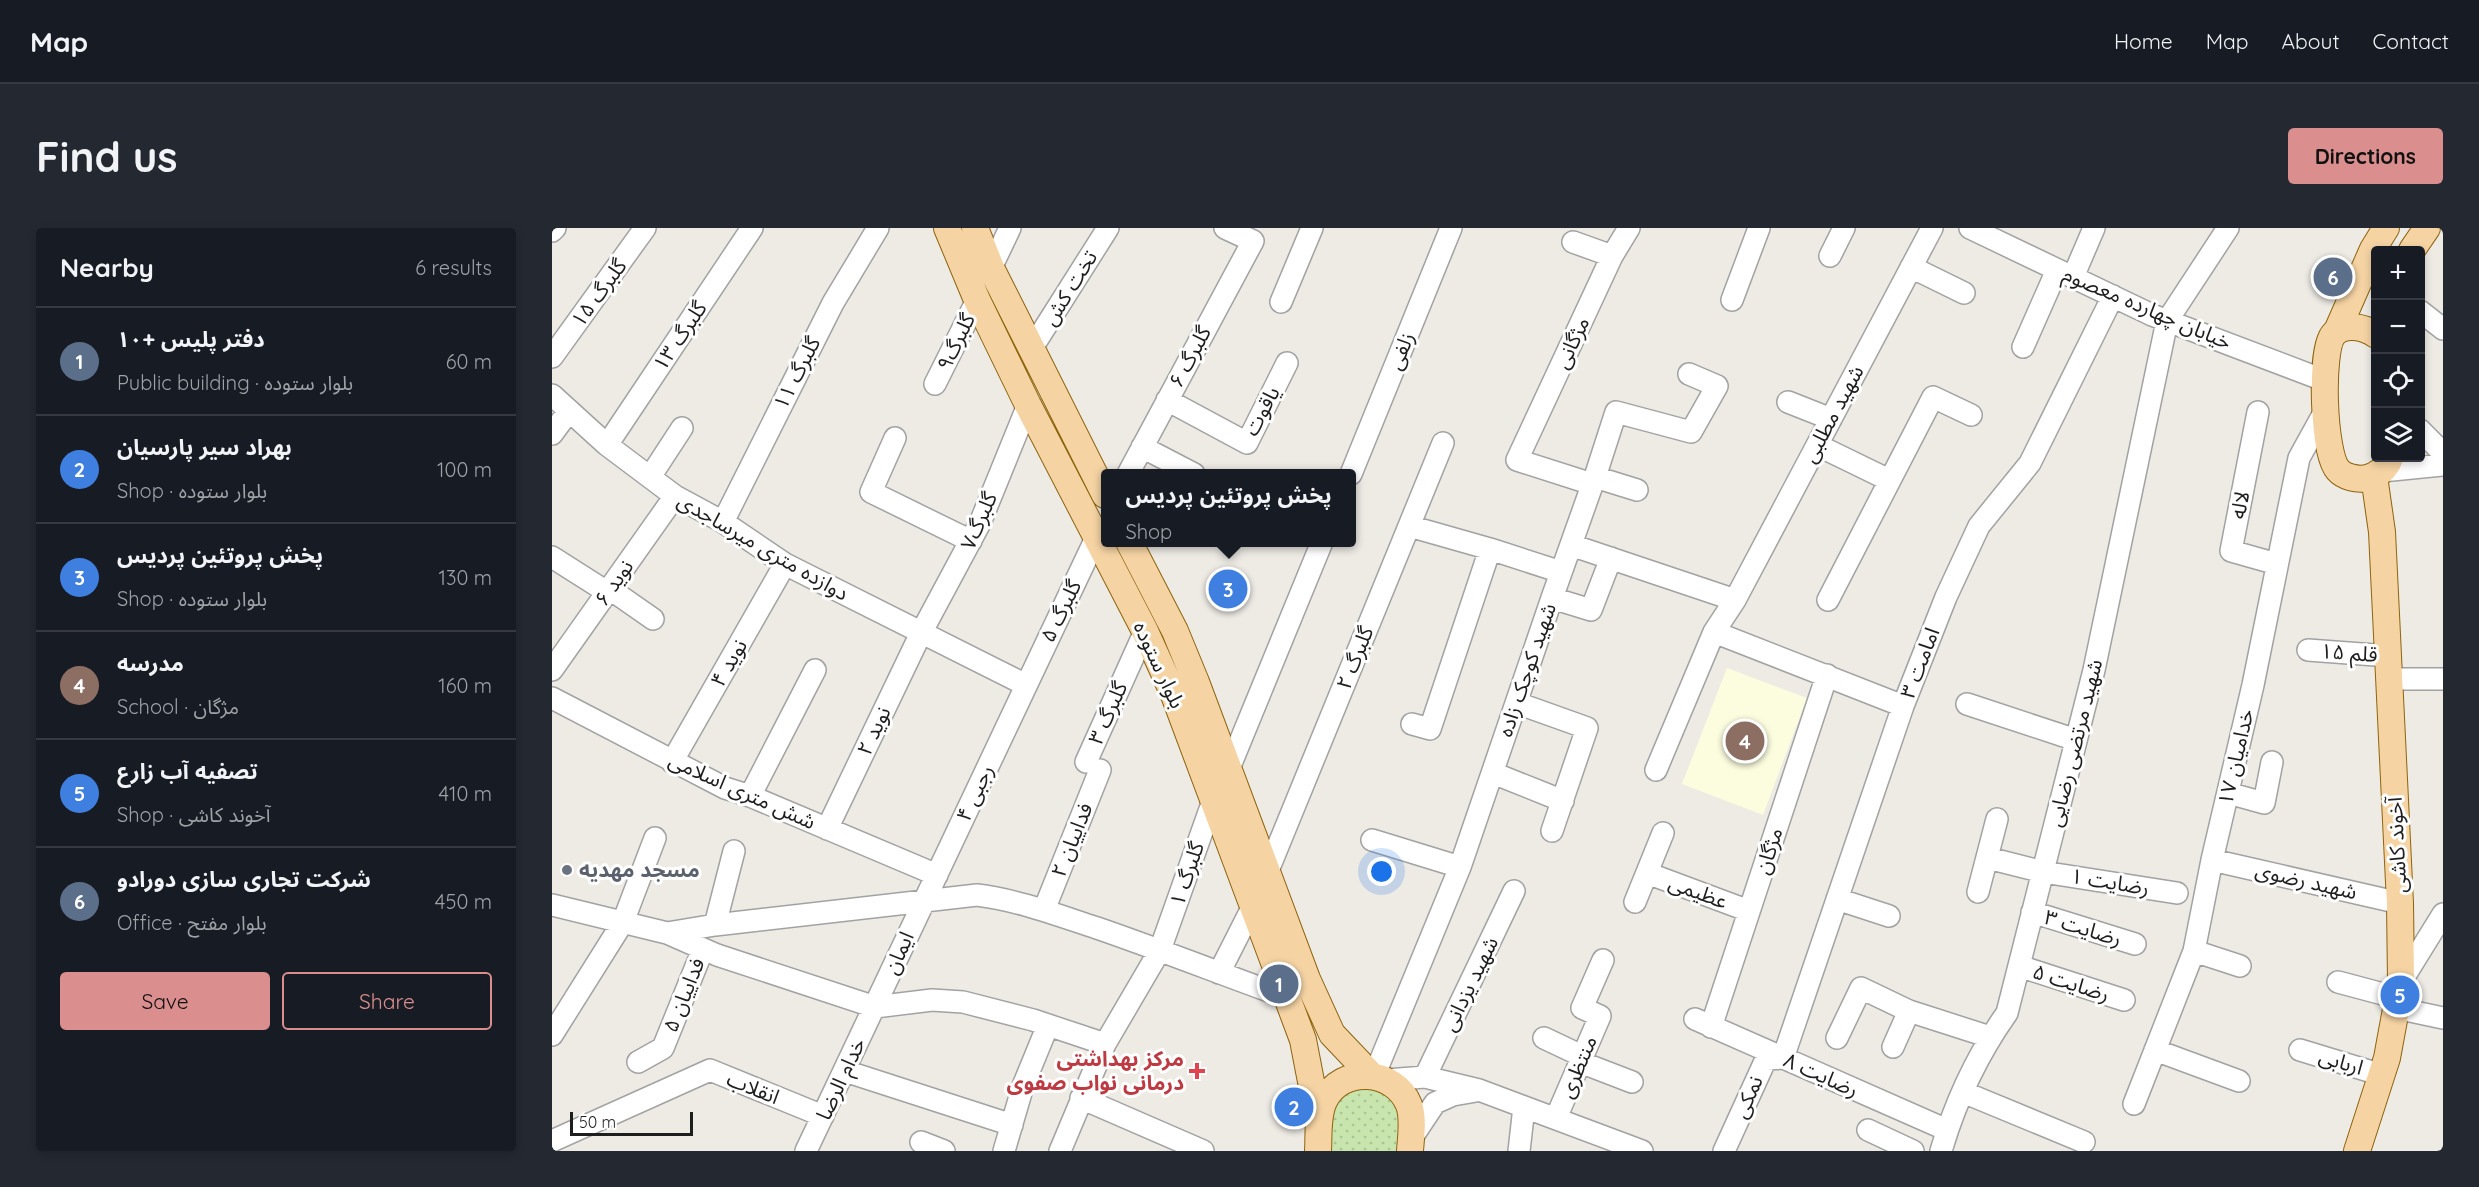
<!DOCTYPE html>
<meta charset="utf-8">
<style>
:root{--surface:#171b24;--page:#242831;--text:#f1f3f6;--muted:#9ea1a6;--line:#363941;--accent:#da8e8e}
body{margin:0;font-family:Quicksand,"Noto Sans Arabic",sans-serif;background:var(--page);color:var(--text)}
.controls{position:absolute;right:18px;top:18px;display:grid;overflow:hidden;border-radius:6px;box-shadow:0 3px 9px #0003}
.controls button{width:54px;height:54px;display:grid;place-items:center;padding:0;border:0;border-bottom:2px solid var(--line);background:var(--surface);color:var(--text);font:30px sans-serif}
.scale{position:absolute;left:18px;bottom:15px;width:123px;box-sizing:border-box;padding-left:6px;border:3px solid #1e1e1e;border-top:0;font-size:16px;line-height:21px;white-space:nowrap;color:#1e1e1e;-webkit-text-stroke:4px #fff;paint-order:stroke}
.you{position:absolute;left:830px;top:644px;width:21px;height:21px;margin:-15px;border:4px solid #fff;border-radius:50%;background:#1a73e8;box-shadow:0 0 0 9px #1a73e833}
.badge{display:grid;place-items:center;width:39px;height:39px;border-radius:50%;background:var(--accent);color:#fff;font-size:20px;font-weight:700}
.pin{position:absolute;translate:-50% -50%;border:3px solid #fff;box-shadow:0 2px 6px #0006}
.popup{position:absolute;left:549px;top:241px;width:255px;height:78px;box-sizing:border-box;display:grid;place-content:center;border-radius:6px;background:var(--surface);filter:drop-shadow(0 2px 4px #0005);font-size:20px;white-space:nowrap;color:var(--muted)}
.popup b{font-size:22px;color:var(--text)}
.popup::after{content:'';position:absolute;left:50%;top:100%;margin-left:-12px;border:12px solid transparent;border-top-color:var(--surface)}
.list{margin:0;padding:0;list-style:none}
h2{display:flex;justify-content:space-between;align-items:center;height:78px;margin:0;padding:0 24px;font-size:26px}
h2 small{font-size:20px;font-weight:400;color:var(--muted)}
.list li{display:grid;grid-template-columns:39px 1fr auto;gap:18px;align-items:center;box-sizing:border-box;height:108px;padding:0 24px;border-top:2px solid var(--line)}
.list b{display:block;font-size:22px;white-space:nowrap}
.list p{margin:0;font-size:20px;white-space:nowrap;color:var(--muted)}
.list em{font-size:20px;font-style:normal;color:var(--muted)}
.actions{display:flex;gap:12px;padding:18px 24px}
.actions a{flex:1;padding:14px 0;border:2px solid var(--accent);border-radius:6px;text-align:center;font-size:21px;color:var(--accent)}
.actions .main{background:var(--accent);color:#111}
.icon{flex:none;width:33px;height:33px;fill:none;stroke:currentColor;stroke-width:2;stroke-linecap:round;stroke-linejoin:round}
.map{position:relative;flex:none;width:1891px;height:923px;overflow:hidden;border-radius:6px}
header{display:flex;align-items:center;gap:36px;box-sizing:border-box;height:84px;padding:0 30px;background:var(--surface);border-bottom:2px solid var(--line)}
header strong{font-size:28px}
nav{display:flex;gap:33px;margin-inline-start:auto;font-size:21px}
.intro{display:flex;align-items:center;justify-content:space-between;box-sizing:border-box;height:144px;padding:0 36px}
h1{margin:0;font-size:42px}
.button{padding:15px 27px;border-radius:6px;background:var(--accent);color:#111;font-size:21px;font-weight:700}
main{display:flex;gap:36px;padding:0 36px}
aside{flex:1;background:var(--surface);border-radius:6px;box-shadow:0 3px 9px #0003}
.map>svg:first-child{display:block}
.education{fill:#fcfddf}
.grass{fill:url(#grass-dots)}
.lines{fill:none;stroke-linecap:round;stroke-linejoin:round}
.minor-casing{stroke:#a2a2a2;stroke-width:24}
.major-casing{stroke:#8d640b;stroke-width:28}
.minor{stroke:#fff;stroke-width:21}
.major{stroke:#f5d3a3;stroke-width:26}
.worship-dot{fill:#6b7280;stroke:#fff;stroke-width:2}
.health-dot{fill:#e0444e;stroke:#fff;stroke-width:2}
.labels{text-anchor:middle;stroke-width:6;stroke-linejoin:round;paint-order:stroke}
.street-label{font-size:21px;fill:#1e1e1e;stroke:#fff}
.worship-label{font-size:21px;font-weight:bold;fill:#5b616d;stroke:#fff;text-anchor:start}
.health-label{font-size:21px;font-weight:bold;fill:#be3a42;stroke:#fff;text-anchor:end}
</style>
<header>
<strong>Map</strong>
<nav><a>Home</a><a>Map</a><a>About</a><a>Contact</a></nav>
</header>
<div class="intro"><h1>Find us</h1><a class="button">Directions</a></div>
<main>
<aside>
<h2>Nearby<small>6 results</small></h2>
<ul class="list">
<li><span class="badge" style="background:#5c6f8a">1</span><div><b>دفتر پلیس +۱۰</b><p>Public building · بلوار ستوده</p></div><em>60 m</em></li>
<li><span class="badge" style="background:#3f7fe0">2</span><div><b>بهراد سیر پارسیان</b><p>Shop · بلوار ستوده</p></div><em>100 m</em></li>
<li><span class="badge" style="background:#3f7fe0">3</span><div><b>پخش پروتئین پردیس</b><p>Shop · بلوار ستوده</p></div><em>130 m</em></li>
<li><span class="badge" style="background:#8d6e63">4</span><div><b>مدرسه</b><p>School · مژگان</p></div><em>160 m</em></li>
<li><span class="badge" style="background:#3f7fe0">5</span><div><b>تصفیه آب زارع</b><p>Shop · آخوند کاشی</p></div><em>410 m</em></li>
<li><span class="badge" style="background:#5c6f8a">6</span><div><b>شرکت تجاری سازی دورادو</b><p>Office · بلوار مفتح</p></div><em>450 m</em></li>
</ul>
<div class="actions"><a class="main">Save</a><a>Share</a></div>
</aside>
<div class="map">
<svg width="1891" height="923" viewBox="0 0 1891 923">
<defs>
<pattern id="grass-dots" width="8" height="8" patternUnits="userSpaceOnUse" patternTransform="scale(1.5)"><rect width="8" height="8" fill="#c8e5ae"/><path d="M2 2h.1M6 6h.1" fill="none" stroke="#abc495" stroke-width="1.8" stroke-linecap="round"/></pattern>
</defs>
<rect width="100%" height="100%" fill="#eeebe5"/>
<path class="education" d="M1175,440L1255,470L1211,587L1130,556Z"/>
<path class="grass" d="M826,859L842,873L846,889L845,923H780C781,897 777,882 796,862Z"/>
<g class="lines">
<g class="minor-casing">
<path id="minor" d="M1418,0L1600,87L1774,153
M0,3L3,0
M1021,14L1060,28
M1278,28L1292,0
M1359,39L1412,65
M439,40L458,0
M1521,49L1542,0
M1180,72L1207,0
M729,74L760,0
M1868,83L1891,101
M1471,119L1505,42
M480,120L556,0
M0,129L93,0
M383,156L425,72
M0,167L55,217L123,268L171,294L233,336L474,457
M615,172L695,215L735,135
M1236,174L1279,191
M1706,184L1679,323L1725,336
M1868,202L1891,225
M0,206L17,183
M343,210L319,264L419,313
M55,217L200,0
M1265,217L1337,252
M590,219L642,246
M1830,243L1891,237
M576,246L701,13L673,0
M799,246L899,0
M98,249L130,200
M1043,249L1085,262
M1040,256L965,232L1060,28L1077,0
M171,294L281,75L326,0
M857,298L938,321
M1019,317L1183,372
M0,329L55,364
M58,361L101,391
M1000,370L1039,382L1059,330
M1276,372L1381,169L1419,187
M1162,404L1351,478
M1756,422L1837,428
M0,442L123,268
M1838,451H1891
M0,470L173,560L198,568L385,647
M965,475L1035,500L1000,603
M1415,476L1524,512
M860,496L878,501L938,321L1009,344
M120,534L233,336
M534,534L593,403
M1104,542L1162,404L1183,372L1380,0
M676,543L770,314
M941,545L1011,573
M1676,565L1712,575L1720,534
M198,568L263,442
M275,601L369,405L428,295L476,177
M820,612L908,639
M1436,630L1491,644L1625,665
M1660,632L1848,675
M715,645L891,215
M1095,645L1197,683
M1426,664L1445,591
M1285,671L1337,688
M1083,674L1111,605
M0,677L115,705L165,727L323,779L380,772L411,774L481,792L553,816
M492,682L548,542
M1480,684L1583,716
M163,697L182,623
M115,705L163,697L425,667C466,672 505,687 545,700C609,722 672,747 736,770
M1642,723L1688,738
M1467,738L1572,772
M667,745L701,678
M1786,754L1846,770
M1849,754L1891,686
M1844,780L1891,790
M1143,791L1395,902
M1159,799L1275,447
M0,807L71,694L103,610
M992,810L1030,828
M1285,810L1309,760L1357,783L1438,809
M1341,819L1357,783
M1603,822L1687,853
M1748,822L1830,847
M86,834L111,820L151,721
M1028,834L1080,854
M293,843L460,897
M819,847L827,836L908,639L1000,370L1043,249L1064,184L1139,204L1165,158L1137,146
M873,849L962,663
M834,852L873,849L927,862L1090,923
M1411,864L1532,914
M529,870L651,923
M1582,876L1642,723L1660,632L1701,457L1747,230L1774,181
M1004,890L1048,788L1030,780L1051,732
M1316,902L1361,923
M859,911L883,875L901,867L924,863
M0,913L158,842L271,888
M369,914L392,923
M254,923L544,310
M452,923L471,858L496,797
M508,923L553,816L608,722L662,570
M967,923L972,879
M1172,923L1214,831L1231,830L1351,478L1394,369L1427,298L1478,235L1561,68
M1389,923C1403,875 1426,826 1455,785L1542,442L1615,93L1676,0"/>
</g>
<g class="major-casing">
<path id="major" d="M395,0L425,72L476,177L593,403L622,467L751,812L767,895
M423,0L439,40L553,267
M1860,22L1875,0
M1785,103L1821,21L1834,0
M1824,107C1813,99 1791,94 1781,107C1768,124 1771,225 1786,242C1792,249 1805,252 1815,250C1826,247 1834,241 1838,230
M577,314L623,403L644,454L755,751L780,806L819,847
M766,923C767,907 765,888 772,873C789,837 843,841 857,877C862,891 859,908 858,923
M1805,923L1835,830L1849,754L1848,675L1830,304L1822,248"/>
</g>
<use href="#minor" class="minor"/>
<use href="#major" class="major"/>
</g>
<circle class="worship-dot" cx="15" cy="642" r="6"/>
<path class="health-dot" d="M642 834h6v6h6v6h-6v6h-6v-6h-6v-6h6z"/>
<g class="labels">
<g class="street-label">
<text transform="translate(518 60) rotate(-58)" y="7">تخت کش</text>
<text transform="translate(47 65) rotate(-54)" y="7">گلبرگ ۱۵</text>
<text transform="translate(1595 80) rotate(23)" y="7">خیابان چهارده معصوم</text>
<text transform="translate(128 108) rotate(-56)" y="7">گلبرگ ۱۳</text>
<text transform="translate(404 114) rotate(-64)" y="7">گلبرگ۹</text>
<text transform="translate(1020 115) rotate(-65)" y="7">مژگانی</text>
<text transform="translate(849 123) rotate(-68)" y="7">زلفی</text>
<text transform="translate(638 129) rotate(-62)" y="7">گلبرگ ۶</text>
<text transform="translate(245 145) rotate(-63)" y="7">گلبرگ ۱۱</text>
<text transform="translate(710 183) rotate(-62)" y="7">یاقوت</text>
<text transform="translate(1281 186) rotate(-62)" y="7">شهید مطلبی</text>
<text transform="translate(1688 277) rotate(-79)" y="7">لاله</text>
<text transform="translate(427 293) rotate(-66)" y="7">گلبرگ۷</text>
<text transform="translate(211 319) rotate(30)" y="7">دوازده متری میرساجدی</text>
<text transform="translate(62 355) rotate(-55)" y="7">نوید ۶</text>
<text transform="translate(509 383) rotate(-64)" y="7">گلبرگ ۵</text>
<text transform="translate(1797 425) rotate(4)" y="7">قلم ۱۵</text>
<text transform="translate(803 430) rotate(-68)" y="7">گلبرگ ۲</text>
<text transform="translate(177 435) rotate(-60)" y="7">نوید ۴</text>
<text transform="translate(1368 435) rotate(-69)" y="7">امامت ۳</text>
<text transform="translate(607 437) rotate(65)" y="7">بلوار ستوده</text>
<text transform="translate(975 442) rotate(-71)" y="7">شهید کوچک زاده</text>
<text transform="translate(556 485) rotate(-66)" y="7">گلبرگ ۳</text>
<text transform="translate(322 503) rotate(-65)" y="7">نوید ۲</text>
<text transform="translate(1523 515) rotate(-76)" y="7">شهید مرتضی رضایی</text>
<text transform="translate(1684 529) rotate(-77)" y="7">خدامیان ۱۷</text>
<text transform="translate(190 563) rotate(24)" y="7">شش متری اسلامی</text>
<text transform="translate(423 565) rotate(-65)" y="7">رجبی ۴</text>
<text transform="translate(520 612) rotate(-68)" y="7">فداییان ۲</text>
<text transform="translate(1845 617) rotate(-93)" y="7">آخوند کاشی</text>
<text transform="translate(1217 623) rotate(-72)" y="7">مژگان</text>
<text transform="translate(635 646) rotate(-71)" y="7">گلبرگ ۱</text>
<text transform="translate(1754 653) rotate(13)" y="7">شهید رضوی</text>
<text transform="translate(1558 654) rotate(9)" y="7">رضایت ۱</text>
<text transform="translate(1146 664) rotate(20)" y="7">عظیمی</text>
<text transform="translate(1531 700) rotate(17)" y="7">رضایت ۳</text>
<text transform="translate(347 725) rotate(-66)" y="7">ایمان</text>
<text transform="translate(1519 755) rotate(18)" y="7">رضایت ۵</text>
<text transform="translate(918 756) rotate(-64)" y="7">شهید یزدانی</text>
<text transform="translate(132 767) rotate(-68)" y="7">فداییان ۵</text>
<text transform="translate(1789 834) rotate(17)" y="7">اربابی</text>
<text transform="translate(1026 839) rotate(-67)" y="7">منتظری</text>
<text transform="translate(1269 847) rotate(24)" y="7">رضایت ۸</text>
<text transform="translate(289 851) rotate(-65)" y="7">خدام الرضا</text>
<text transform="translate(201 860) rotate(22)" y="7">انقلاب</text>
<text transform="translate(1196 869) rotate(-66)" y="7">نمکی</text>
</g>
<g class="worship-label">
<text x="27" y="649">مسجد مهدیه</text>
</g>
<g class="health-label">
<text x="632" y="838">مرکز بهداشتی<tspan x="632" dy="24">درمانی نواب صفوی</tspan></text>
</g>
</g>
</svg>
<div class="controls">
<button>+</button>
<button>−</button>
<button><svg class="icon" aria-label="locate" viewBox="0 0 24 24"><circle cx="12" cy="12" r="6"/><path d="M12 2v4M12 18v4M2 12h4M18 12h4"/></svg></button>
<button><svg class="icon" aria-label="layers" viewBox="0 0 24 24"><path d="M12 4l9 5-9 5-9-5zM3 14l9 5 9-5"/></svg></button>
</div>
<div class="scale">50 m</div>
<div class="you"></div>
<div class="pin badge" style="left:727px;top:756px;background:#5c6f8a">1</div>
<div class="pin badge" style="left:742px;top:879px;background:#3f7fe0">2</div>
<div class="pin badge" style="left:676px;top:361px;background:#3f7fe0">3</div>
<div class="popup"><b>پخش پروتئین پردیس</b>Shop</div>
<div class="pin badge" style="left:1193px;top:513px;background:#8d6e63">4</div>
<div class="pin badge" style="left:1848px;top:767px;background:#3f7fe0">5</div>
<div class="pin badge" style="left:1781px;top:49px;background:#5c6f8a">6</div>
</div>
</main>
